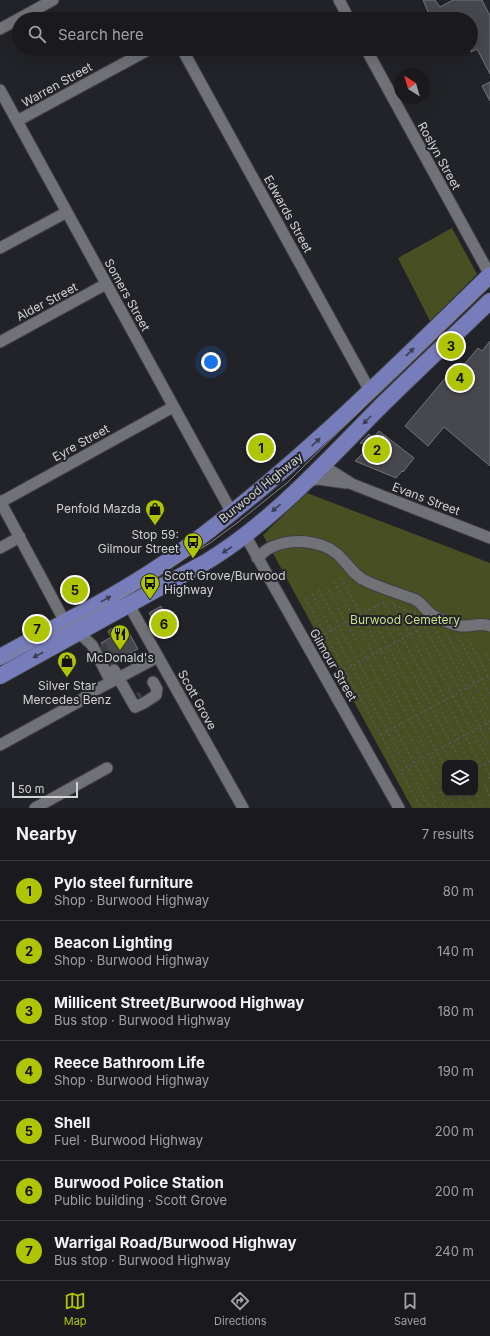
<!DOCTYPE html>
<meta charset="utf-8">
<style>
:root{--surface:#1a1a1e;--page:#232327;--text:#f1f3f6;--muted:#9fa1a4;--line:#38383c;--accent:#b0c502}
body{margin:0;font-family:Inter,sans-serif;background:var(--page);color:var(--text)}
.controls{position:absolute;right:12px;bottom:12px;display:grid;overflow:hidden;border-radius:8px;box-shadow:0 4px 16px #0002}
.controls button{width:36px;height:36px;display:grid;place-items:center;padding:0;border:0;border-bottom:1px solid var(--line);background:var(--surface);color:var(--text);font:20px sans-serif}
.compass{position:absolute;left:394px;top:68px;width:36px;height:36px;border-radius:50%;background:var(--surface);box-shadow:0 4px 16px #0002;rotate:323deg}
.scale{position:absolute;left:12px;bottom:10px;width:66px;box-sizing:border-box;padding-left:4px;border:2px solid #d1d2d5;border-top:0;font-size:11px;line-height:14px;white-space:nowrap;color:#d1d2d5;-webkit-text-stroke:3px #222328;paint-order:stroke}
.you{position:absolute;left:211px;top:362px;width:14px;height:14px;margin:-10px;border:3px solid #fff;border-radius:50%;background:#1a73e8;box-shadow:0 0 0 6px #1a73e833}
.badge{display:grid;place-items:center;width:26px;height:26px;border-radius:50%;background:var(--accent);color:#111;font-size:13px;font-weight:700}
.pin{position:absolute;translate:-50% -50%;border:2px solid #fff;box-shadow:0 1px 4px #0006}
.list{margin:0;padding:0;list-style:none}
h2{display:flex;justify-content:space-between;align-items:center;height:52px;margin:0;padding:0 16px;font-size:17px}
h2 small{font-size:13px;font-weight:400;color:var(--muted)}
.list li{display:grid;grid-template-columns:26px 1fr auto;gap:12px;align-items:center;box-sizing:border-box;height:60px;padding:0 16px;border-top:1px solid var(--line)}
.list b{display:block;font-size:15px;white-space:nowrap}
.list p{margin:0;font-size:13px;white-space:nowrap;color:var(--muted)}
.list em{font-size:13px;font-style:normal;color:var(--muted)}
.icon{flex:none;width:22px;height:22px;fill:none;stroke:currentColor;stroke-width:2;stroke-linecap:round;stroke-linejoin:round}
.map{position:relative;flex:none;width:490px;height:808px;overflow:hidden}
.search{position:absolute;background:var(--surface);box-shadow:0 4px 16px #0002;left:12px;right:12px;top:12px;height:44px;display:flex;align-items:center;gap:10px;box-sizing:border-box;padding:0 14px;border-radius:22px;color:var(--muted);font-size:15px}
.sheet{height:472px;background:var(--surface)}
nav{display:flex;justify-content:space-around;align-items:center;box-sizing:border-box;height:56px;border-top:1px solid var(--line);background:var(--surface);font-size:11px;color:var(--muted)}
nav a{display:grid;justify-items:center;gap:2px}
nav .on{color:var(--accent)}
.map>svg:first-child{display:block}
.green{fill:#485023;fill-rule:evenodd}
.building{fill:#47484d;stroke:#72737a}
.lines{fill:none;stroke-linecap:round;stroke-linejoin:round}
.minor-tunnel{stroke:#3c3d42;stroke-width:11;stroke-dasharray:11 5.5;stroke-linecap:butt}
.minor-casing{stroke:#3f3f44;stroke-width:13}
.highway-casing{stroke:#3f3f44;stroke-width:18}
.path{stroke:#57585d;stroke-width:1.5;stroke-dasharray:2 3;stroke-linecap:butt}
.minor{stroke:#717278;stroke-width:11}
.highway{stroke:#777dba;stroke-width:16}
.tram{stroke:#85868a;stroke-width:1}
.oneway{fill:#3c3e54}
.labels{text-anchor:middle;stroke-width:4;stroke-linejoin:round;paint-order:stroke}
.street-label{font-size:12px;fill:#d1d2d5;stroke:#222328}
.poi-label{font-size:12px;fill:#d1d2d5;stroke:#222328;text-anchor:end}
.park-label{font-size:12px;fill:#cfdf8a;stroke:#222328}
</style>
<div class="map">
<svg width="490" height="808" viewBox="0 0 490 808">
<rect width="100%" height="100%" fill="#222328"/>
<path class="green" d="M452,228L477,274L430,321L398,258Z
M307,493L490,563V808H412L263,535L304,495ZM445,763H475V793H445Z"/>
<path class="building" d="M423,0H435L440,7L453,0H482L490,16V74L477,49L471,52V38L478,34L471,23V19H431Z
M490,82V101L482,86Z
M490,341V466L444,427L428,446L405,426L447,376L451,380L478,348L482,351Z
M379,431L414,458L403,472L402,471L396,478L355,461L370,446L360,443L369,434L373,438Z
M161,606L175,631L163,638L149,613Z
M125,626L138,649L128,654L129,656L116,663H112L101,643L111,637L108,631L115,627L117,631Z"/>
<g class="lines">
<path class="minor-tunnel" d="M100,646L114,670
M139,698L142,696"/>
<g class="minor-casing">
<path id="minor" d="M339,0L349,19
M0,29L53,0
M182,49L370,391
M366,49L490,275
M0,90L232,513
M17,121L150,49
M0,248L67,212
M0,342L106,284
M322,465L352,484L490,538
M306,482L318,479L346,483
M0,501L65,622
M1,502L173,407
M245,535L399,808
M0,548L20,537
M257,558C262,554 266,549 272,547C292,538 319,540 336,553C346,561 351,572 362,579C379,588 399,593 416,600C423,604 426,612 434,616C442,620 452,625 461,626C473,627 478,622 490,626
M129,605L243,808
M79,633L92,645L111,682
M114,670L135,707L144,703L156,695L157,689L153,682
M0,745L80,701L90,693L158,657
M35,808L107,768"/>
</g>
<g class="highway-casing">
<path id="highway" d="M0,657C60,624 123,593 179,553C292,471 390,372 490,275
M0,676L206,562C269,524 323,465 374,413C412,375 451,339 490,301"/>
</g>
<path class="path" d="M341,578L445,767
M334,582L445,784
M326,586L445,801
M319,590L437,805
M312,594L430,808
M305,598L421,808
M383,602L470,763
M392,602L481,765
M394,605L405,610
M375,606L462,763
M368,610L452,763
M416,613L405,610L489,761
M420,619L490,746
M434,627L490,729
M446,633L490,712
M325,634L387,600
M457,635L490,695
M468,639L490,679
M129,654L132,659
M486,654L490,662
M345,670L429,624
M381,735L490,675
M484,764L490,776
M475,769L490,761
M401,770L490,721
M475,772L478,777
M489,777L490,779
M482,781L490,796
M475,791L484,808
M450,793L452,797
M465,793L474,808
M457,794L464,808
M449,799L454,808
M442,802L445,808
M435,806L436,808"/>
<use href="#minor" class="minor"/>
<use href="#highway" class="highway"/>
<path class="tram" d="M0,662L124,595L210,543L237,523L288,482L306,464L374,397L490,285"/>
</g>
<defs><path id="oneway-solid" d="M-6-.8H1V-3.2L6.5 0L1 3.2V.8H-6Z"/></defs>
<g class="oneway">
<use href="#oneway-solid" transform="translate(410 352) rotate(-44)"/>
<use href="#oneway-solid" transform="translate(367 420) rotate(135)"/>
<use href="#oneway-solid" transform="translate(316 442) rotate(-43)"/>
<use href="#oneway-solid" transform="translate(276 508) rotate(140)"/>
<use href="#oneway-solid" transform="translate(227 550) rotate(147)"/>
<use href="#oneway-solid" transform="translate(106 599) rotate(-29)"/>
<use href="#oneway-solid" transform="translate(38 655) rotate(152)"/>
</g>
<defs>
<g id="shop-pin" transform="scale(1)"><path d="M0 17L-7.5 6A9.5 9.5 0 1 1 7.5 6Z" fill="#b0c502" stroke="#222328"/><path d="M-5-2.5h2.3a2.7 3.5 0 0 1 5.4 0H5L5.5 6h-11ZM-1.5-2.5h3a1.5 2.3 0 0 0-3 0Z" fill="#111"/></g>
<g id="bus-pin" transform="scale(1)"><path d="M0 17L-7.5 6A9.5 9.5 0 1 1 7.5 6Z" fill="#b0c502" stroke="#222328"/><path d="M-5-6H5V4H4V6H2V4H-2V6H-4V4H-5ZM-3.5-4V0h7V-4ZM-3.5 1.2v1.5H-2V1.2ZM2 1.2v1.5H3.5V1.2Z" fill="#111"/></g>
<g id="restaurant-pin" transform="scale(1)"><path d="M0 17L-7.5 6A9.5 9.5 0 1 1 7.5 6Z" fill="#b0c502" stroke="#222328"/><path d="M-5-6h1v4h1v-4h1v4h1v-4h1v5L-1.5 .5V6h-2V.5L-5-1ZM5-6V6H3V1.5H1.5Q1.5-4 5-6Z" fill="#111"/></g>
</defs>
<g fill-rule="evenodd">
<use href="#shop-pin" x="155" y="509"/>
<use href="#bus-pin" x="193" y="542"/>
<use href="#bus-pin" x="150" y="583"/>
<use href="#restaurant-pin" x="120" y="634"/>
<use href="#shop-pin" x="67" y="661"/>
</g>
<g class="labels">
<g class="street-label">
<text transform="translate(57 85) rotate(-29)" y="4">Warren Street</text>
<text transform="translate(439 156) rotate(61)" y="4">Roslyn Street</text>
<text transform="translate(288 214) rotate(61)" y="4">Edwards Street</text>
<text transform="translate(127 295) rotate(61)" y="4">Somers Street</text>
<text transform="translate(47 302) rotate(-28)" y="4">Alder Street</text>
<text transform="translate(81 443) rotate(-29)" y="4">Eyre Street</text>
<text transform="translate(261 488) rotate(-39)" y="4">Burwood Highway</text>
<text transform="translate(426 499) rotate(21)" y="4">Evans Street</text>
<text transform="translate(333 665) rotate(60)" y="4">Gilmour Street</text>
<text transform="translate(197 700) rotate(61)" y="4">Scott Grove</text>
</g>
<g class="poi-label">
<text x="141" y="513">Penfold Mazda</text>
<text x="179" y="539">Stop 59:<tspan x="179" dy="14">Gilmour Street</tspan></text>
<text x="164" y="580" text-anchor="start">Scott Grove/Burwood<tspan x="164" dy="14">Highway</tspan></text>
<text x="120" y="662" text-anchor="middle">McDonald's</text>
<text x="67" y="690" text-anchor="middle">Silver Star<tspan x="67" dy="14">Mercedes Benz</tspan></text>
</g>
<g class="park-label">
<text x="405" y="624">Burwood Cemetery</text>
</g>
</g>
</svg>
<div class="controls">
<button><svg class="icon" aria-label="layers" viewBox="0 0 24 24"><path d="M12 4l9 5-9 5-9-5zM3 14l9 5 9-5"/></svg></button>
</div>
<svg class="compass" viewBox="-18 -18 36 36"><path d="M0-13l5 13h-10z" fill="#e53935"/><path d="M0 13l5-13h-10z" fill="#9fa1a4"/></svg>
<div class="scale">50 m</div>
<div class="you"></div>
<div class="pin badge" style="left:261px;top:448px">1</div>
<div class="pin badge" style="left:377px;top:450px">2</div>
<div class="pin badge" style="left:451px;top:346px">3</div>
<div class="pin badge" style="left:460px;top:378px">4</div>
<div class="pin badge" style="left:75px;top:590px">5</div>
<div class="pin badge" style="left:164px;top:624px">6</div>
<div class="pin badge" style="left:37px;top:629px">7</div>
<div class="search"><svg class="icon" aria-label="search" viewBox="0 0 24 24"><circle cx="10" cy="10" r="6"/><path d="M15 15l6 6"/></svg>Search here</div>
</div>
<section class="sheet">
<h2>Nearby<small>7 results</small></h2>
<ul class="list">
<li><span class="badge">1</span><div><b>Pylo steel furniture</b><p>Shop · Burwood Highway</p></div><em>80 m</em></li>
<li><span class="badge">2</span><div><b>Beacon Lighting</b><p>Shop · Burwood Highway</p></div><em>140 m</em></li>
<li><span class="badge">3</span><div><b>Millicent Street/Burwood Highway</b><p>Bus stop · Burwood Highway</p></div><em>180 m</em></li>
<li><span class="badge">4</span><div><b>Reece Bathroom Life</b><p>Shop · Burwood Highway</p></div><em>190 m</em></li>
<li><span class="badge">5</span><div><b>Shell</b><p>Fuel · Burwood Highway</p></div><em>200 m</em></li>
<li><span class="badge">6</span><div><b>Burwood Police Station</b><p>Public building · Scott Grove</p></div><em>200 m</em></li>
<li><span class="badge">7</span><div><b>Warrigal Road/Burwood Highway</b><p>Bus stop · Burwood Highway</p></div><em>240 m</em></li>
</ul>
</section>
<nav>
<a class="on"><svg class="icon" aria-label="map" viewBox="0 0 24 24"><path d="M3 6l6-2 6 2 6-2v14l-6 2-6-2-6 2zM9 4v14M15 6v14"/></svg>Map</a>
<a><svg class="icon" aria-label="directions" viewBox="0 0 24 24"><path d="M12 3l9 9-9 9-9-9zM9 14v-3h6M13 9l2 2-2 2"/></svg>Directions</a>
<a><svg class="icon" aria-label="saved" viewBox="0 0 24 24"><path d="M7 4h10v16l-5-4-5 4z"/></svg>Saved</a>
</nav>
